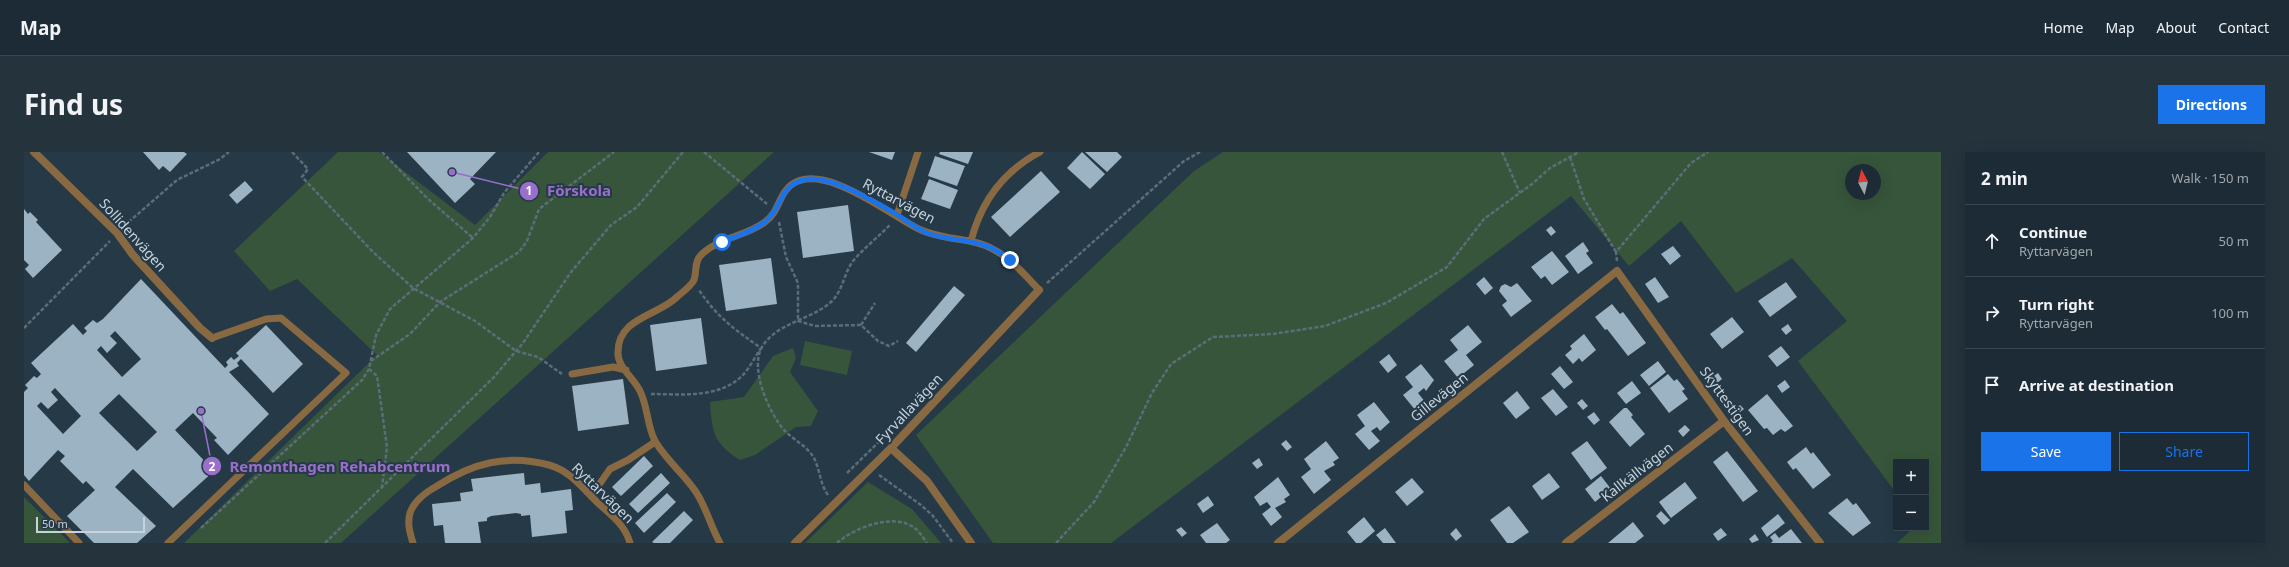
<!DOCTYPE html>
<meta charset="utf-8">
<style>
:root{--surface:#1c2b35;--page:#25333d;--text:#f1f3f6;--muted:#a0a7ad;--line:#3a4750;--accent:#1a73e8}
body{margin:0;font-family:"Noto Sans",sans-serif;background:var(--page);color:var(--text)}
.controls{position:absolute;right:12px;bottom:12px;display:grid;overflow:hidden;border-radius:0px;box-shadow:0 4px 16px #0002}
.controls button{width:36px;height:36px;display:grid;place-items:center;padding:0;border:0;border-bottom:1px solid var(--line);background:var(--surface);color:var(--text);font:20px sans-serif}
.compass{position:absolute;left:1821px;top:12px;width:36px;height:36px;border-radius:50%;background:var(--surface);box-shadow:0 4px 16px #0002;rotate:353deg}
.scale{position:absolute;left:12px;bottom:10px;width:109px;box-sizing:border-box;padding-left:4px;border:2px solid #c7d3dc;border-top:0;font-size:11px;line-height:14px;white-space:nowrap;color:#c7d3dc;-webkit-text-stroke:3px #253947;paint-order:stroke}
.stop{position:absolute;width:12px;height:12px;margin:-9px;border:3px solid #1a73e8;border-radius:50%;background:#fff}
.stop.end{background:#1a73e8;border-color:#fff;box-shadow:0 1px 4px #0008}
.list{margin:0;padding:0;list-style:none}
h2{display:flex;justify-content:space-between;align-items:center;height:52px;margin:0;padding:0 16px;font-size:17px}
h2 small{font-size:13px;font-weight:400;color:var(--muted)}
.list li{display:grid;grid-template-columns:26px 1fr auto;gap:12px;align-items:center;box-sizing:border-box;height:72px;padding:0 16px;border-top:1px solid var(--line)}
.list b{display:block;font-size:15px;white-space:nowrap}
.list p{margin:0;font-size:13px;white-space:nowrap;color:var(--muted)}
.list em{font-size:13px;font-style:normal;color:var(--muted)}
.actions{display:flex;gap:8px;padding:12px 16px}
.actions a{flex:1;padding:9px 0;border:1px solid var(--accent);border-radius:0px;text-align:center;font-size:14px;color:var(--accent)}
.actions .main{background:var(--accent);color:#fff}
.icon{flex:none;width:22px;height:22px;fill:none;stroke:currentColor;stroke-width:2;stroke-linecap:round;stroke-linejoin:round}
.map{position:relative;flex:none;width:1917px;height:391px;overflow:hidden;border-radius:0px}
header{display:flex;align-items:center;gap:24px;box-sizing:border-box;height:56px;padding:0 20px;background:var(--surface);border-bottom:1px solid var(--line)}
header strong{font-size:19px}
nav{display:flex;gap:22px;margin-inline-start:auto;font-size:14px}
.intro{display:flex;align-items:center;justify-content:space-between;box-sizing:border-box;height:96px;padding:0 24px}
h1{margin:0;font-size:28px}
.button{padding:10px 18px;border-radius:0px;background:var(--accent);color:#fff;font-size:14px;font-weight:700}
main{display:flex;gap:24px;padding:0 24px}
aside{flex:1;background:var(--surface);border-radius:0px;box-shadow:0 4px 16px #0002}
.map>svg:first-child{display:block}
.green{fill:#37553b;fill-rule:evenodd}
.building{fill:#9cb3c4;fill-rule:evenodd}
.lines{fill:none;stroke-linecap:round;stroke-linejoin:round}
.path{stroke:#5c6d79;stroke-width:2.5;stroke-dasharray:4 2;stroke-linecap:butt}
.service{stroke:#896942;stroke-width:7}
.minor{stroke:#896942;stroke-width:8}
.route{stroke:#1a73e8;stroke-width:5}
.labels{text-anchor:middle;stroke-width:4;stroke-linejoin:round;paint-order:stroke}
.street-label{font-size:14px;fill:#c7d3dc;stroke:#253947}
.leader{fill:none;stroke:#996fcb;stroke-width:1.5}
.callout-dot{fill:#996fcb;stroke:#253947;stroke-width:1.5}
.mark-label{font-size:12px;text-anchor:middle;font-weight:bold;fill:#fff}
.callout-label{font-size:15px;text-anchor:middle;font-weight:bold;fill:#996fcb;stroke:#253947;stroke-width:4;stroke-linejoin:round;paint-order:stroke}
</style>
<header>
<strong>Map</strong>
<nav><a>Home</a><a>Map</a><a>About</a><a>Contact</a></nav>
</header>
<div class="intro"><h1>Find us</h1><a class="button">Directions</a></div>
<main>
<div class="map">
<svg width="1917" height="391" viewBox="0 0 1917 391">
<rect width="100%" height="100%" fill="#253947"/>
<path class="green" d="M314,0H355L451,73L524,0H750L317,391H160L353,203L273,127L246,139L210,99Z
M1199,0H1917V391H1873L1889,376H1902V310H1872V341L1774,209L1823,169L1768,106L1712,141L1657,69L1605,114L1547,44L1087,391H969L892,283L1170,19ZM1827,18H1851V42H1827Z
M781,189L828,199L823,223L776,213Z
M769,196L772,206L766,220L794,259L787,274L772,275L731,303L716,308C689,291 688,280 686,250L720,245L749,204Z
M844,330L888,357L917,391H781Z
M0,345L46,391H0Z"/>
<path class="building" d="M119,0H160L163,2L146,20L139,14L135,18Z
M383,0H472L446,27L451,32L431,51Z
M845,0H871L868,8Z
M916,0H949L944,12L915,2Z
M1058,0L1081,22L1066,37L1043,16Z
M1061,0H1093L1098,5L1083,20Z
M911,4L941,14L933,34L904,24Z
M1017,19L1036,40L986,85L967,65Z
M905,27L934,38L926,57L897,47Z
M221,29L229,38L213,52L205,43Z
M824,53L830,99L779,106L773,60Z
M0,57L4,62L6,60L14,68L12,70L38,98L9,126L1,117L5,113L0,108Z
M1527,74L1532,80L1527,84L1522,78Z
M1559,90L1565,99L1562,101L1569,111L1554,122L1541,104Z
M1649,94L1657,104L1646,113L1637,102Z
M1528,99L1545,120L1528,133L1521,124L1517,127L1507,115Z
M747,106L753,152L702,159L695,113Z
M1460,125L1469,136L1461,143L1452,132Z
M1631,125L1645,145L1634,151L1621,132Z
M117,127L201,216L204,213L202,210L207,205L210,208L215,204L212,201L242,173L279,212L249,241L217,207L213,211L215,214L205,220L245,262L204,303L190,288L193,286L169,261L151,278L190,319L149,356L109,317L91,335L132,374L113,391H70L43,364L71,338L62,329L59,332L36,309L41,304L34,298L5,329L0,323V240L4,236L1,233L10,224L13,226L17,222L7,211L49,172L59,183L63,179L60,176L69,168L73,171L79,167ZM91,179L117,207L98,225L73,198L77,194L83,201L93,191L86,184ZM31,236L57,264L39,282L13,254L17,250L24,257L34,248L27,240ZM95,242L133,280L113,299L75,261Z
M1762,130L1773,145L1746,165L1734,149Z
M1493,131L1508,149L1487,165L1478,153L1483,149L1475,139L1477,134L1481,132L1487,135Z
M930,134L941,143L892,200L882,191Z
M1588,152L1596,162L1599,160L1622,191L1604,204L1583,177L1581,178L1571,165Z
M1708,165L1720,180L1698,197L1686,182Z
M677,166L683,212L632,219L626,173Z
M1764,172L1768,178L1762,183L1757,177Z
M1444,173L1458,190L1442,203L1450,213L1434,226L1420,209L1434,198L1426,188Z
M1560,182L1572,198L1558,210L1555,206L1549,212L1541,203L1548,197L1546,194Z
M1757,194L1766,205L1753,215L1744,204Z
M1365,202L1373,213L1364,221L1355,210Z
M1634,209L1642,220L1625,234L1616,223Z
M1397,212L1410,228L1402,239L1400,236L1394,241L1402,251L1392,259L1379,243L1389,235L1381,225Z
M1536,214L1549,230L1540,237L1527,222Z
M1694,221L1698,227L1692,232L1687,226Z
M1644,222L1650,229L1653,227L1661,237L1658,239L1664,247L1645,261L1626,236Z
M599,227L605,272L554,279L548,234Z
M1761,228L1766,235L1758,241L1753,234Z
M1608,229L1617,241L1602,252L1593,241Z
M1529,237L1544,255L1532,264L1517,246Z
M1493,239L1506,256L1492,267L1479,251Z
M1743,242L1769,274L1761,280L1757,277L1749,283L1743,276L1740,277L1724,258Z
M1558,247L1564,254L1559,258L1553,251Z
M1350,250L1366,270L1356,279L1353,275L1347,279L1356,289L1345,298L1331,282L1341,274L1333,263Z
M1716,253L1720,257L1711,264L1708,260Z
M1600,256H1603L1609,263L1607,265L1621,282L1606,295L1585,270Z
M1570,260L1576,268L1570,273L1563,265Z
M1661,273L1666,278L1659,285L1654,279Z
M1262,288L1268,295L1263,299L1257,292Z
M1302,289L1315,306L1309,310L1311,313L1300,319L1307,328L1290,342L1277,325L1287,317L1280,307Z
M1563,289L1583,316L1567,328L1547,301Z
M1782,295L1787,302L1789,300L1807,323L1789,337L1772,316L1769,318L1763,310Z
M1703,299L1734,339L1719,350L1689,310Z
M620,304L629,314L597,344L588,335Z
M1235,306L1239,313L1233,317L1228,311Z
M500,321L501,333L516,331L517,341L547,337L549,358L541,359L543,381L508,385L506,363L497,364V362L492,361L467,364L463,366V369L454,370L457,391H421L419,373L410,374L408,352L437,349L436,341L449,339L447,327Z
M637,321L646,331L614,361L605,352Z
M1525,321L1536,335L1518,348L1508,334Z
M1577,324L1587,337L1571,350L1561,337Z
M1254,325L1266,343L1260,347L1262,350L1251,356L1258,365L1247,374L1238,362L1247,355L1243,350L1236,354L1230,345Z
M1388,326L1400,340L1383,354L1371,340Z
M1661,330L1673,346L1647,366L1635,350Z
M643,341L652,350L620,381L611,371Z
M1184,344L1190,353L1179,361L1173,352Z
M1823,346L1829,353L1832,351L1847,371L1829,384L1804,361Z
M1485,354L1505,380L1489,391H1483L1466,368Z
M660,359L669,368L646,391H630L628,390Z
M1637,359L1646,368L1640,373L1632,364Z
M1754,362L1761,371L1743,385L1737,376Z
M1340,365L1351,379L1337,391H1332L1323,380Z
M1609,370L1620,384L1611,391H1584Z
M1193,371L1206,388L1202,391H1182L1176,383Z
M1157,375L1163,381L1158,385L1152,378Z
M1361,376L1372,391H1359L1352,383Z
M1432,376L1438,384L1432,389L1426,382Z
M1697,376L1703,383L1694,389L1689,382Z
M1767,377L1778,391H1747L1749,389L1746,385L1751,381L1755,386Z
M1731,382L1735,388L1728,391L1725,387Z"/>
<g class="lines">
<path class="path" d="M268,0L284,17L278,25L349,100L389,136L451,169L492,199L514,205L538,222
M358,0L403,46L449,86
M680,0L743,52
M1478,0L1496,41
M1546,5L1560,47L1592,100
M755,70L762,105L774,131V169L791,174L837,173L854,189L865,194L874,189
M100,74L153,28L196,7L205,0
M1593,109L1592,100L1667,11L1684,0
M1023,131L1160,9L1176,0
M837,173L851,151
M0,176L86,89
M347,209L386,182L416,150L495,100L503,89L515,57L590,0
M345,217L353,224L363,295L358,335
M627,242C657,242 694,247 718,224C725,217 731,205 737,196C711,178 693,165 675,138
M823,321L864,281
M855,323L897,353L909,364L929,391
M804,343C796,332 796,318 790,306C783,294 771,289 761,279C746,263 725,217 738,195C753,170 788,168 808,149C819,138 820,121 829,109C840,96 854,85 866,73
M177,376L338,228L345,217L352,183L366,157L449,86L466,65L480,41L515,0
M301,391L469,226L499,191L547,120L587,73L613,55L659,0
M813,391C831,375 873,359 893,378C897,382 900,387 903,391
M1032,391L1070,350L1102,295L1128,241L1147,212L1189,185L1249,182L1301,174L1362,151L1423,115L1460,67L1508,32L1526,16L1555,0"/>
<path class="service" d="M873,63L894,0
M947,89C957,50 980,19 1016,0
M548,222L589,215L602,218
M0,333L55,391
M567,344L586,317L604,308L631,290
M144,391L322,221L257,166L242,167L188,186
M389,391C386,381 383,372 386,361C390,349 402,340 413,334C449,311 482,302 525,313C547,319 559,337 575,352C588,364 601,373 606,391
M696,391C687,375 682,355 672,340C660,322 642,308 631,289C623,274 624,255 616,239C610,226 593,215 594,200C594,165 635,164 654,144C659,140 668,133 670,128C673,119 670,110 677,103C693,86 723,84 741,70C756,59 754,43 767,33C799,8 868,65 897,78C913,85 929,86 945,89C976,94 995,116 1015,138"/>
<path class="minor" d="M10,0L93,81L109,103L176,176L188,186
M867,296L903,329L947,391
M771,391L867,296L1015,138
M1254,391L1593,119L1700,269L1796,391
M1542,391L1700,269"/>
</g>
<g class="lines">
<path class="route" d="M698,90C713,84 730,79 742,69C759,54 755,35 779,28C804,21 851,50 872,62C883,69 891,76 903,81C935,92 957,84 986,108"/>
</g>
<g class="labels">
<g class="street-label">
<text transform="translate(875 49) rotate(28)" y="5">Ryttarvägen</text>
<text transform="translate(109 83) rotate(48)" y="5">Sollidenvägen</text>
<text transform="translate(1415 245) rotate(-39)" y="5">Gillevägen</text>
<text transform="translate(1703 249) rotate(54)" y="5">Skyttestigen</text>
<text transform="translate(885 257) rotate(-47)" y="5">Fyrvallavägen</text>
<text transform="translate(1613 320) rotate(-38)" y="5">Kallkällvägen</text>
<text transform="translate(579 341) rotate(44)" y="5">Ryttarvägen</text>
</g>
</g>
<path class="leader" d="M428 20L505 39M177 259L188 314"/>
<g class="callout-dot">
<circle cx="428" cy="20" r="4"/>
<circle cx="177" cy="259" r="4"/>
<circle cx="505" cy="39" r="10"/>
<circle cx="188" cy="314" r="10"/>
</g>
<g class="mark-label">
<text x="505" y="43">1</text>
<text x="188" y="319">2</text>
</g>
<g class="callout-label">
<text x="555" y="44">Förskola</text>
<text x="316" y="320">Remonthagen Rehabcentrum</text>
</g>
</svg>
<div class="controls">
<button>+</button>
<button>−</button>
</div>
<svg class="compass" viewBox="-18 -18 36 36"><path d="M0-13l5 13h-10z" fill="#e53935"/><path d="M0 13l5-13h-10z" fill="#a0a7ad"/></svg>
<div class="scale">50 m</div>
<div class="stop" style="left:698px;top:90px"></div>
<div class="stop end" style="left:986px;top:108px"></div>
</div>
<aside>
<h2>2 min<small>Walk · 150 m</small></h2>
<ul class="list">
<li><svg class="icon" aria-label="ahead" viewBox="0 0 24 24"><path d="M12 20V5M6 11l6-6 6 6"/></svg><div><b>Continue</b><p>Ryttarvägen</p></div><em>50 m</em></li>
<li><svg class="icon" aria-label="right" viewBox="0 0 24 24"><path d="M7 20v-9h11M14 6l5 5-5 5"/></svg><div><b>Turn right</b><p>Ryttarvägen</p></div><em>100 m</em></li>
<li><svg class="icon" aria-label="arrive" viewBox="0 0 24 24"><path d="M6 21V4h12l-3 4 3 4H6"/></svg><div><b>Arrive at destination</b></div></li>
</ul>
<div class="actions"><a class="main">Save</a><a>Share</a></div>
</aside>
</main>
